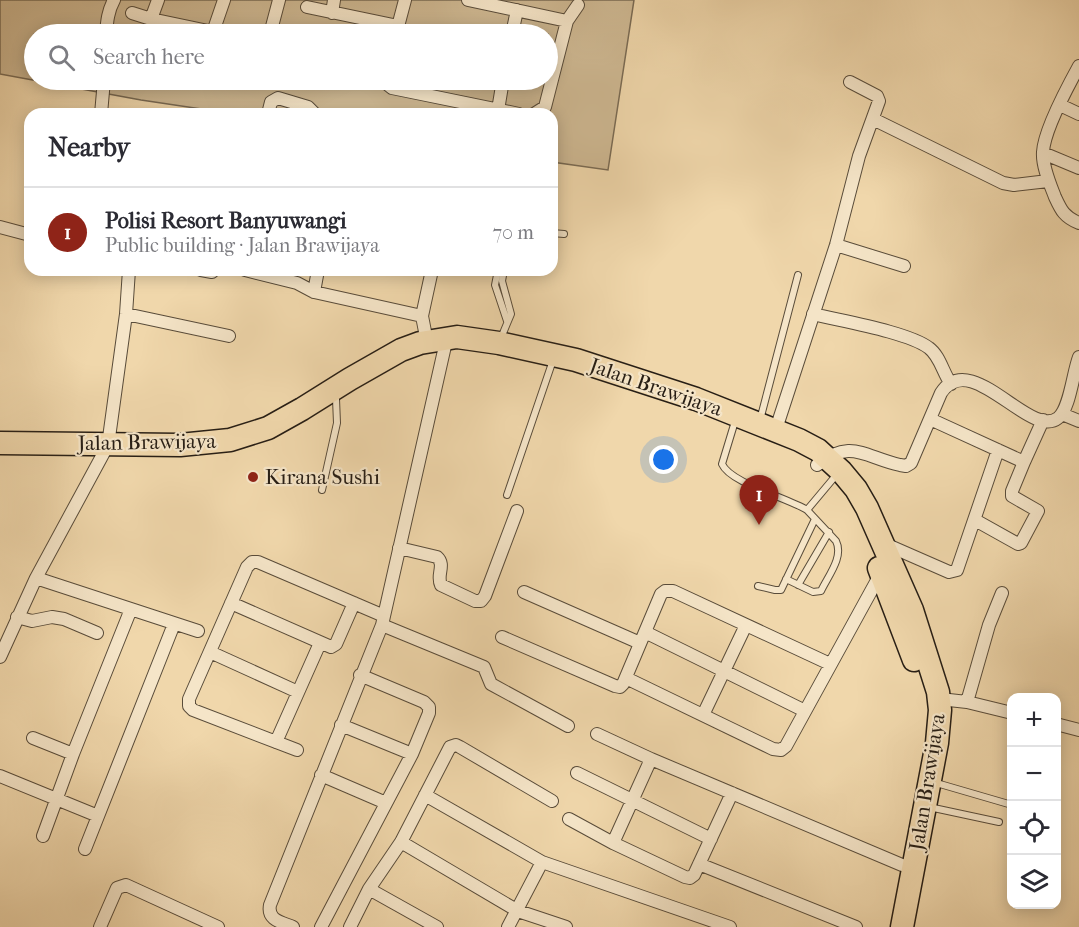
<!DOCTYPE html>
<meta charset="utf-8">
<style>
:root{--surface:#fff;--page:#f7f7f7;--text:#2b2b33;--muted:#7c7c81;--line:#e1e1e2;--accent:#8f2418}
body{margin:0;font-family:"IM FELL French Canon",serif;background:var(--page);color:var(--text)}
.controls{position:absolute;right:18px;bottom:18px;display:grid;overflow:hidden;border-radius:12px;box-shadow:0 3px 15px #0003}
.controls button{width:54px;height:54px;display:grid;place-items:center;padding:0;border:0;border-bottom:2px solid var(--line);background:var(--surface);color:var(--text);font:30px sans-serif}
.you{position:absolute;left:664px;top:460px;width:21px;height:21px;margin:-15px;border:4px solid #fff;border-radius:50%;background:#1a73e8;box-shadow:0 0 0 9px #1a73e833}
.badge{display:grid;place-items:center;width:39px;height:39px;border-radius:50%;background:var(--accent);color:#fff;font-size:20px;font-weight:700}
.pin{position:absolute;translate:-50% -50px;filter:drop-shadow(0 2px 3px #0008)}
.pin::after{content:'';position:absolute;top:32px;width:21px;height:18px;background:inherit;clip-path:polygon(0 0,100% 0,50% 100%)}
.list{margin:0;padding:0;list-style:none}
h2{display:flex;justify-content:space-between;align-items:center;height:78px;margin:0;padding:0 24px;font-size:26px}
h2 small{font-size:20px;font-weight:400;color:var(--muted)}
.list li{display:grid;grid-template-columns:39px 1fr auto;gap:18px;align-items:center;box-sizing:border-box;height:90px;padding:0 24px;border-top:2px solid var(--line)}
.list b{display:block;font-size:22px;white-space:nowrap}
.list p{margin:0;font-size:20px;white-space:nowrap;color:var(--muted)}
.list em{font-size:20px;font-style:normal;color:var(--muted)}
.icon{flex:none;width:33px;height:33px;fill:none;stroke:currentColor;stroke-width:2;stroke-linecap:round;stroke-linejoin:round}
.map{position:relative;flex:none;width:1079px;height:927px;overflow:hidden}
.search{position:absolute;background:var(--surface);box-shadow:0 3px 15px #0003;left:24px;top:24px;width:534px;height:66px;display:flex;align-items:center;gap:15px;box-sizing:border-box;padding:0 21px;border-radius:33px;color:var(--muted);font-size:22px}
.panel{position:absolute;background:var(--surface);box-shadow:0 3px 15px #0003;left:24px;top:108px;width:534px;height:168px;border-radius:18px}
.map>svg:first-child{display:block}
.green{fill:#ceb892;stroke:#7a6b54;stroke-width:1.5;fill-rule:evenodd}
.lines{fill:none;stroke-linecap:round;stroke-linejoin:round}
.lane-casing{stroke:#594c3a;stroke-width:8}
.street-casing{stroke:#594c3a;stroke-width:14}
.highway-casing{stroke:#271e15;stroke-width:25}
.lane{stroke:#f5e5c8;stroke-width:6}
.street{stroke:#f5e5c8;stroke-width:12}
.highway{stroke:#f0d7ab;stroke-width:22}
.poi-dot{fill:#8f2418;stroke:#f5e5c8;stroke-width:2}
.labels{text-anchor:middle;stroke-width:4.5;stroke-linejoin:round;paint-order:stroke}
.street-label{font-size:21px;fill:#271e15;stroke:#f5e5c8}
.poi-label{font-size:21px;fill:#271e15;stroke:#f5e5c8;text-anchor:start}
</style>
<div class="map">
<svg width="1079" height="927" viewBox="0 0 1079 927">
<rect width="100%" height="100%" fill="#f0d7ab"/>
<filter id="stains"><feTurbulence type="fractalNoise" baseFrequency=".00333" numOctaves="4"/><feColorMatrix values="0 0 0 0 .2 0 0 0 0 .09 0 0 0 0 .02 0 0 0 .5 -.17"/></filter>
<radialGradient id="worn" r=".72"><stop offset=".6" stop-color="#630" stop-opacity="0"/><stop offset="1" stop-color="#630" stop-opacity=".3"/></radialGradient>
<path class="green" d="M0,0H634L608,170L552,162V114H235L141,100L0,74ZM34,34H548V80H34Z"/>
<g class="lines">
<g class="lane-casing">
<path id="lane" d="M102,112L118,114
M552,233L564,234
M498,270L495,285L507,321
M501,338L511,314L502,281L504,270
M736,418L722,464C730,483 788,498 807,510L838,473
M760,420L798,275
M322,490L337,423L336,399
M507,495L551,366
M786,579L813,592L821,591C828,576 844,557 836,541L807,510
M798,585L829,532
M758,586L775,590H781L815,519
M933,782L1012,805
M929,807L999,822"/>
</g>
<g class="street-casing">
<path id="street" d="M468,0L567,21L545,107L534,114
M307,7L398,26
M132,13L151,19L213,32L224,0
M332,13L334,0
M151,19L158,0
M567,21L578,5
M106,34C107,21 108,11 114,0
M270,34L279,0
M396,34L405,0
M512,34L517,10
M1079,66C1068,86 1044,130 1043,152C1042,166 1050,184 1055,197C1061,210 1064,217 1079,223
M386,80L387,84L392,88L519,114
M1060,105L1079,114
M498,110L503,80
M101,114L104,80
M268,114L271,102L278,98L308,107L315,114
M873,119L1003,183L1014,185L1048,181
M1043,153L1079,168
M0,227L30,235
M836,245L904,266
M201,270L212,272L214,270
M245,270L297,283L314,292L422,316
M314,292L318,270
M126,314L229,336
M813,314C841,321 908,332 929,348C940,356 943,373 951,384
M427,342L422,316L432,270
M1062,414L1079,421
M930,419L1024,462L1012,491V496L1038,511L1021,543L1018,544L975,520
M776,429L836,245L859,156L879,101L877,96L850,82
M1024,462L1043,420
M817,465C851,438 864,457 900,465L906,466L911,463L941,393C971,347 1030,440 1058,418C1070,409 1073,372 1079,357
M885,544L949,572L957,570L998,450
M399,548L437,557C446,565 436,575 441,585L475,601H481L485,596L517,511
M36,578L198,631
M524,592L640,643
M231,603L331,647L336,644L354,603
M17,617L32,621L52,617L64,619L97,633
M382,625L484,667L491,684L568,726
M645,632L805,711
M502,637L615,686L620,687L623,684L661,594L665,591H673L830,664
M210,652L298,692
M0,657L36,578L108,445L126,314L129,270
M626,678L773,749L781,750L786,746L881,573
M940,699L967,702L1012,713
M967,702L989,625L1002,593
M703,715L746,625
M1056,724L1079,730
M341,725L412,754
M597,734L651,759
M33,738L73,754
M276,742L320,643
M297,750L193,710L189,706V699L247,567L252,562H258L384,616
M577,773L711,839
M321,775L386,803
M0,776L98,816
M425,795L542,862L730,927
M569,819L613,843L685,877L690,878L694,875L732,793
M43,836L73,754L131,609
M401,842L518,911L566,927
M613,843L651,759L902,865
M85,849L174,624
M699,864L856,927
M369,889L437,927
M100,927L117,888L126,885L218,927
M293,927C281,922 267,920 270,905L382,625L445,346
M321,927L412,754L429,713V707L424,702L360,675
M350,927L369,889L401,842L450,747L456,745L460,747L552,801
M508,927L542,862"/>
</g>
<g class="highway-casing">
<path id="highway" d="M0,443L180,445L230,440L268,428L302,409L350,379L401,350L420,343L457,337L499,343L576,360L696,399L799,440L818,450L841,471L856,489L867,508L912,610L938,692L940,710L937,743L902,927
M879,568L914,660"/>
</g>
<use href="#lane" class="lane"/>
<use href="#street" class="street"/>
<use href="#highway" class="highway"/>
</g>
<circle class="poi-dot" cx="253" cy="477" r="6"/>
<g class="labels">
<g class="street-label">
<text transform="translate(656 387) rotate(19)" y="7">Jalan Brawijaya</text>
<text transform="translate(147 442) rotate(-1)" y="7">Jalan Brawijaya</text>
<text transform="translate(927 782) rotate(-81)" y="7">Jalan Brawijaya</text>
</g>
<g class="poi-label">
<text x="265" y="484">Kirana Sushi</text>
</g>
</g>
<rect width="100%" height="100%" filter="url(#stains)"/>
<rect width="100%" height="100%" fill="url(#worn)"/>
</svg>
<div class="controls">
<button>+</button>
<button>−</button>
<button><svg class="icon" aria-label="locate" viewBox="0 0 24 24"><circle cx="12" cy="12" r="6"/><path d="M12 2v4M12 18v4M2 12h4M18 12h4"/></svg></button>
<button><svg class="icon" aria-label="layers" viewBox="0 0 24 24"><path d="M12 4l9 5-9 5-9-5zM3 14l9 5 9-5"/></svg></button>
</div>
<div class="you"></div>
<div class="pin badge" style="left:759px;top:525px">1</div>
<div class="search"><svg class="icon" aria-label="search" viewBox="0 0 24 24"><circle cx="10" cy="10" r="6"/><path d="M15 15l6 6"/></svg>Search here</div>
<section class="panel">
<h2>Nearby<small></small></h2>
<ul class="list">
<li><span class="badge">1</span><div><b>Polisi Resort Banyuwangi</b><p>Public building · Jalan Brawijaya</p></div><em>70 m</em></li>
</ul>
</section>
</div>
